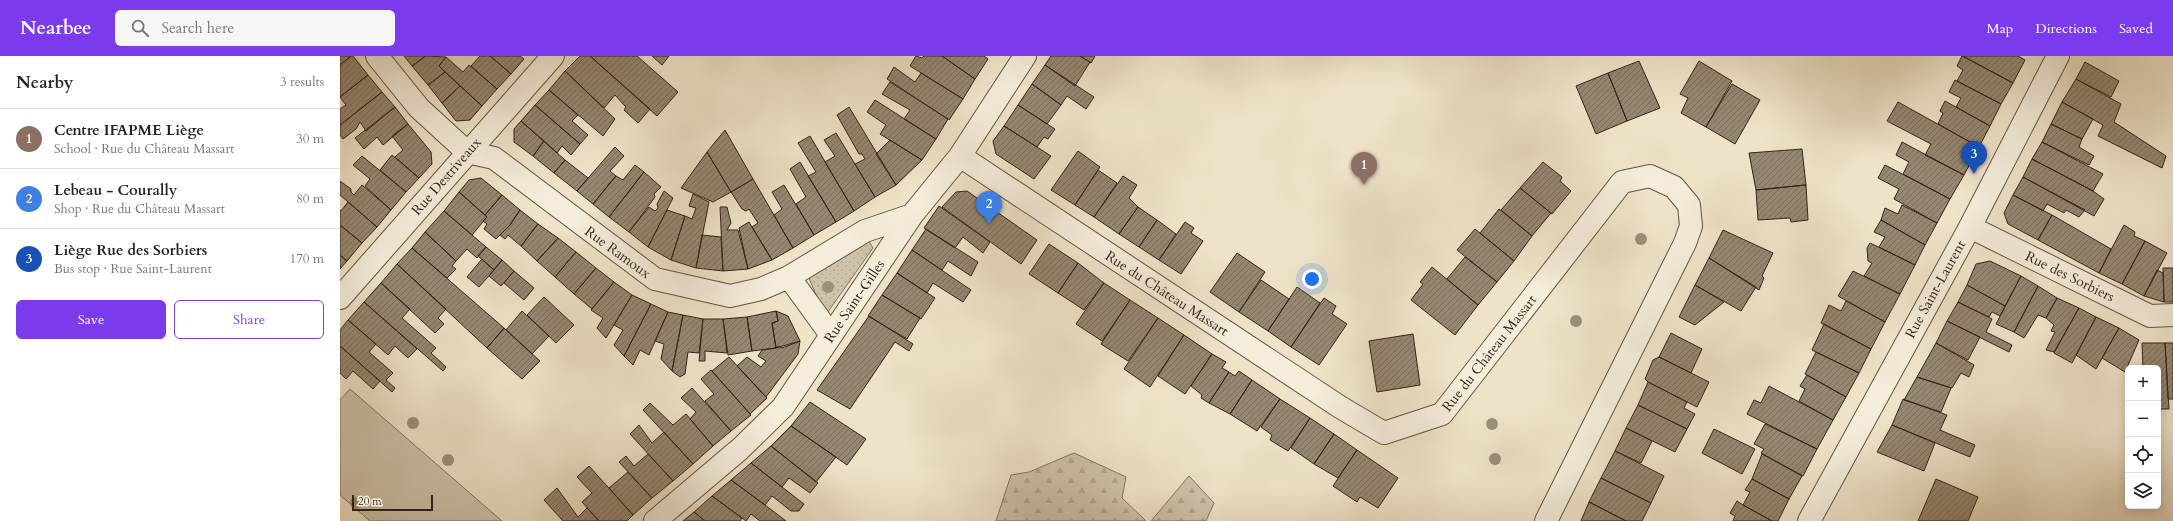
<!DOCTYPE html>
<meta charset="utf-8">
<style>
:root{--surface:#fff;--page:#f6f6f6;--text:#222;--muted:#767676;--line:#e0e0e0;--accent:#7c3aed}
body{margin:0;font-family:Cardo,serif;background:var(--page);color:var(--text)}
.controls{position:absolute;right:12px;bottom:12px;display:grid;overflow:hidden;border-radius:6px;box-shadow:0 2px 10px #0003}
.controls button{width:36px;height:36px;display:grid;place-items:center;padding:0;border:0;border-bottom:1px solid var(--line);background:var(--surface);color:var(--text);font:20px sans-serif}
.scale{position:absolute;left:12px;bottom:10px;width:81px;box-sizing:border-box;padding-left:4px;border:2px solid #342315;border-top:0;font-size:11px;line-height:14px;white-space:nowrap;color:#342315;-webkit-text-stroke:3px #f4eddb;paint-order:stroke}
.you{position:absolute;left:972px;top:223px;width:14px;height:14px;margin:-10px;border:3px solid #fff;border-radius:50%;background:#1a73e8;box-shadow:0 0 0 6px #1a73e833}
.badge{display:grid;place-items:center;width:26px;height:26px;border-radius:50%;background:var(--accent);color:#fff;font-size:13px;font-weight:700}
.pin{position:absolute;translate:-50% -33px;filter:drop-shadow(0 1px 2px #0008)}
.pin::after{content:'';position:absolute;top:21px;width:14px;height:12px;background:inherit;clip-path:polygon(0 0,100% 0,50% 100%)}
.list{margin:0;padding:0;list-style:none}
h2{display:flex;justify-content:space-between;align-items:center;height:52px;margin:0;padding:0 16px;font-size:17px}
h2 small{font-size:13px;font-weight:400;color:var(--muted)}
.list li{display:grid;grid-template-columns:26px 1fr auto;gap:12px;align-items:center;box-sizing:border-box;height:60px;padding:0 16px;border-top:1px solid var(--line)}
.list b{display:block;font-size:15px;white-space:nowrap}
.list p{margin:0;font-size:13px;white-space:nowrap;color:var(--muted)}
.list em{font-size:13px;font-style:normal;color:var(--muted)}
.actions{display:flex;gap:8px;padding:12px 16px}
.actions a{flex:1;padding:9px 0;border:1px solid var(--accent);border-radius:6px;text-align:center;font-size:14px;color:var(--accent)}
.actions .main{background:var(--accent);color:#fff}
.icon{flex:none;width:22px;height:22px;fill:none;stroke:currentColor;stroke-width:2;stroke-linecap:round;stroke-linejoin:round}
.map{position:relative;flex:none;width:1833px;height:465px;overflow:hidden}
header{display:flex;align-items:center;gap:24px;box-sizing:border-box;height:56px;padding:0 20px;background:var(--accent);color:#fff}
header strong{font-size:19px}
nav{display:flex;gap:22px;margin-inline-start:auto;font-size:14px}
.search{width:280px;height:36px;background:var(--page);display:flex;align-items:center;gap:10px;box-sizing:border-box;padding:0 14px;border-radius:6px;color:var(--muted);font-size:15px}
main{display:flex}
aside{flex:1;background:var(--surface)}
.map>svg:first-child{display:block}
.grass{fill:url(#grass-dots);stroke:#817260}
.forest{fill:url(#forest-firs);stroke:#817260}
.pitch{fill:#cec2aa;stroke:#817260}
.building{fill:url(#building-hatch);stroke:#342315}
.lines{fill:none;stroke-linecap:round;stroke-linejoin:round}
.minor-casing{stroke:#625342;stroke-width:24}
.minor{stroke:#f4eddb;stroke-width:22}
.tree{fill:#9d8f7a}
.labels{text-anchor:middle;stroke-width:3;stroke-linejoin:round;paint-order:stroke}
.street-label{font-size:14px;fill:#342315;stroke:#f4eddb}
</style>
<header>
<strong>Nearbee</strong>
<div class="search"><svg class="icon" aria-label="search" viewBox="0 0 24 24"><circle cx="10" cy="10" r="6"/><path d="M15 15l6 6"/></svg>Search here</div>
<nav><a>Map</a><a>Directions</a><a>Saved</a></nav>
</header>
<main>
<aside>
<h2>Nearby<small>3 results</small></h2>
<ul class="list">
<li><span class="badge" style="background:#8d6e63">1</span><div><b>Centre IFAPME Liège</b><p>School · Rue du Château Massart</p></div><em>30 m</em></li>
<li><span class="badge" style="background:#3f7fe0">2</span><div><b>Lebeau - Courally</b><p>Shop · Rue du Château Massart</p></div><em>80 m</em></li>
<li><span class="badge" style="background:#1a4fb4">3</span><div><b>Liège Rue des Sorbiers</b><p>Bus stop · Rue Saint-Laurent</p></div><em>170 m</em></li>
</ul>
<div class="actions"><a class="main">Save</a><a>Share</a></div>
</aside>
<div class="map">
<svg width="1833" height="465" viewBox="0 0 1833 465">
<defs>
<pattern id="grass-dots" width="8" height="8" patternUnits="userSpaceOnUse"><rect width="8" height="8" fill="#cec2aa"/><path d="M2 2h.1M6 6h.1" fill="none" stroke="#b2a691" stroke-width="1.8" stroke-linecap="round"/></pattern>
<pattern id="forest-firs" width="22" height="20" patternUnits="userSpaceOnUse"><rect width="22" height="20" fill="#cec2aa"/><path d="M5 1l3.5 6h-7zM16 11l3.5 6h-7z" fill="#b2a691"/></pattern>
<pattern id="building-hatch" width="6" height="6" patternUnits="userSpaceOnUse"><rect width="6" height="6" fill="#958772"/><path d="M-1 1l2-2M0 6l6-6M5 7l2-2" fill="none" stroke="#7a6e5c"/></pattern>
</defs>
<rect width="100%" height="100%" fill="#eee3c8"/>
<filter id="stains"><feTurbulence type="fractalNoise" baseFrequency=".005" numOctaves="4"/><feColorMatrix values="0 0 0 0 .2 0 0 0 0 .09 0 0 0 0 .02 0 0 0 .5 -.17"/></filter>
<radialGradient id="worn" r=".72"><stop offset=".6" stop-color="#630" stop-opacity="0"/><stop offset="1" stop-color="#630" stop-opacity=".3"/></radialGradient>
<path class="grass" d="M527,182L533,192L485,260L468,220Z"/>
<path class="forest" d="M734,397L786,421L782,442L806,465H656L671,419L689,416Z
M849,420L874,447L866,465H811Z"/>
<path class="pitch" d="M10,333L162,465H30L0,439V344Z"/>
<path class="building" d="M0,0H11L0,9Z
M11,0H13L28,19L0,41V9Z
M64,0H86L72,10Z
M86,0L106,1L99,10L105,16L88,29L72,10Z
M140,0H150L171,18L157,33L131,10Z
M150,0H180L184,3L171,18Z
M240,0H250L310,53L298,67L284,54L286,51L275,39L264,52L225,15Z
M250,0H297L338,36L317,60Z
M312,0H329L322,9Z
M576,0L582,2L584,0H602L635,23L623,43L570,10Z
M602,0H644L648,3L635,23Z
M711,0H740L750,6L735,30L705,9Z
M740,0H755L751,7Z
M1622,0L1673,27L1661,48L1617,25L1623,14L1617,10Z
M1623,0H1678L1685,4L1673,27Z
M106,1L123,16L129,9L157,33L142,50L99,10Z
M1299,5L1320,52L1287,65L1268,17Z
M1359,5L1392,25L1366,71L1341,57L1348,42L1340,38Z
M1745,6L1779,25L1771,41L1736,23Z
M705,9L754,41L746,53L727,40L721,49L692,28Z
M554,11L575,26L581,17L623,43L609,64L547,23Z
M225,15L275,63L263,80L209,34Z
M105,16L120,30L102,47L88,29Z
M1268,17L1287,65L1256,78L1236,30Z
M28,19L42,36L0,69V53L6,49L0,41Z
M1736,23L1781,48L1774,66L1826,100L1822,112L1758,80L1763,69L1722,46Z
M1615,24L1661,48L1650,70L1616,51L1621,42L1609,36Z
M550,26L608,63L596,83L564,63L570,54L542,38Z
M692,28L721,49L707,68L678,49Z
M1392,28L1420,44L1395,88L1366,71Z
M120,30L142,50L130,64L116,65L102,47Z
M209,34L238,59L232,65L248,79L240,88L195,49Z
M42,36L55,51L26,75L20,66L16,73L3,83L0,79V69Z
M535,44L596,83L582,104L540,78L546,69L527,56Z
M1605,45L1650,70L1639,91L1598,68L1603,57L1600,55Z
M1558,46L1639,91L1624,119L1585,99L1591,88L1547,65Z
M1722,46L1753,63L1742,83L1711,68Z
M195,49L240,88L231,99L222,90L217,97L181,65Z
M678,49L715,73L708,83L704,81L697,91L664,70Z
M55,51L68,68L43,89L37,81L24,93L15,82Z
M509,51L556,129L535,141L515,108L525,103L522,98H519L497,59Z
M181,65L204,85L193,100L174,86V73Z
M68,68L91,96L92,108L79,122L55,101L63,94L52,80Z
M1711,68L1742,83L1739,91L1754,100L1749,109L1702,86Z
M664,70L711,100L694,123L656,98L653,85Z
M385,74L413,123L391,136L367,96Z
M496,77L535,141L514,155L485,106L495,100L484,84Z
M470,80L514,155L496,166L468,120L476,116L458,87Z
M550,84L582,104L556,129L536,98Z
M204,85L225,104L214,117L193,100Z
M1562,86L1624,119L1610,143L1563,118L1569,106L1556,99Z
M1702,86L1763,118L1753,135L1692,103Z
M275,91L284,100L270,115L276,120L253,148L237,135Z
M1462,93L1466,129L1416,134L1409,97Z
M738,95L760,111L735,149L711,134Z
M367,96L391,136L373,146L341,132Z
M52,99L79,122L66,136L40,114Z
M22,100L66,136L51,154L25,130L30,123L13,109Z
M1692,103L1753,135L1764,143L1754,160L1683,121Z
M225,104L248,122L237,135L214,117Z
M460,106L496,166L474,179L456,148L466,141L450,113Z
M1203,106L1222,121L1220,125L1231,135L1212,158L1180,132Z
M295,109L304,116L269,161L253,148L276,120L283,124Z
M1545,109L1610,143L1597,167L1554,143L1559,133L1538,122Z
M758,114L777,127L754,161L735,149Z
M304,116L321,131L314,138L315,141L289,176L269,161Z
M783,120L797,129L789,142L798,151L779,178L754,161Z
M1683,121L1745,154L1739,161L1726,154L1724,157L1707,148L1703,155L1673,139Z
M141,122L162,139L145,159L119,136L129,124Z
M413,123L453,192L432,204L412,171L418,167L409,153L406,155L402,153L391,136Z
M0,125L11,133V136L14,139L22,129L51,154L37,171L0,139Z
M444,129L474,179L453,192L434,159L442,153L432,136Z
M1466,129L1468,164L1451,166L1450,162L1418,164L1416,134Z
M1180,132L1211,157L1192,180L1161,154Z
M324,135L333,142L308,191L289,176L309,151L315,155L318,152L317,148Z
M627,135L697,184L681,208L602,151L616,136Z
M119,136L147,161L132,179L104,155Z
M353,138L369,146L356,212L331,204L345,160L352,163L356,152L349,150Z
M162,139L180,154L170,169L156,183L144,173L147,168L143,165L147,161L145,159Z
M1673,139L1712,159L1698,184L1668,168L1664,157Z
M8,146L37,171L22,187L0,169V154L1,155Z
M1562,149L1597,167L1585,189L1541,164L1545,152L1558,158Z
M599,150L650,186L643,197L623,181L615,192L584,172Z
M380,151H387L391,167L387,174H398L408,213L383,215Z
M798,151L817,164L799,191L779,178Z
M1159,153L1192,180L1174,205L1140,177Z
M180,154L198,168L181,190L168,179L165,183L160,179L170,169Z
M327,154L345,160L331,204L308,191Z
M104,155L146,191L137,202L127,193L116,205L85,176Z
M1712,159L1771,193L1759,217L1698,184Z
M817,164L836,178L819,204L799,191Z
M1541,164L1585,189L1575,209L1539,191L1545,181L1534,176Z
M409,166L432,204L408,213L399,172Z
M845,166L854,172L851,177L863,185L841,218L819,204Z
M198,168L218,182L197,205L181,190Z
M0,169L22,187L7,205L0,199Z
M1784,169L1795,176L1794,180L1805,185L1782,228L1759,217Z
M586,173L638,206L631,220L608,205L602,214L572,194Z
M1135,173L1174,205L1157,226L1117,194Z
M1383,174L1433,197L1422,220L1424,222L1419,234L1369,202Z
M85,176L116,205L112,210L116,213L107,222L72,192Z
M362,179L381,181L383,215L356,212Z
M218,182L236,196L215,221L197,205Z
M1805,185L1827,197L1804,240L1782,228Z
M1530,187L1575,209L1560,238L1524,220L1532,207L1528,205L1527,192Z
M709,188L738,207L718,237L689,218Z
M146,191L162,204L154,214L138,200Z
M72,192L164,272L147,292L57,208Z
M572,194L631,234L623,246L593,227L587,237L557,217Z
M236,196L256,212L234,238L215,221Z
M897,197L925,216L899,256L870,236Z
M0,199L7,205L0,213Z
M1125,201L1157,226L1138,249L1107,223Z
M1369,202L1416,231L1401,255L1355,229Z
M142,203L154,214L139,231L127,221Z
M162,204L174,215L161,230L149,220Z
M1650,205L1681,220L1665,250L1627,229L1636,208Z
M738,207L764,227L744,254L718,237Z
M57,208L106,253L98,262L104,268L95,277L41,227Z
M1092,211L1138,249L1115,279L1071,244L1083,228L1080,226Z
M256,212L274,226L252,253L234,238Z
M1823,212H1833V246H1824Z
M1817,214L1823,217L1824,246L1804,240Z
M174,215L194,232L184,244L164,227Z
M1513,215L1560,238L1545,266L1498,240Z
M557,217L595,242L581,263L542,239Z
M1681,220L1698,230L1674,276L1656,268Z
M921,224L949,243L928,275L899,256Z
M274,226L292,239L266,282L257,272L263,262L251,254Z
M41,227L70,253L62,262L96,292L91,297L106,311L103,315L24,246Z
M764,227L790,244L762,285L736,268Z
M1355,229L1384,246L1355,269L1339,261Z
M1627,229L1665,250L1660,260L1652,256L1649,261L1618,246Z
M1698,230L1717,242L1706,262L1698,259L1684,282L1674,276Z
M957,231L980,247L951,291L928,275Z
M292,239L311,248L284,300L274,289L283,274L274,269Z
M542,239L580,262L567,283L528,260Z
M204,241L234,269L216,287L187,259Z
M984,242L996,250L992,258L1007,268L979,309L951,291Z
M1717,242L1739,252L1714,296L1706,294L1715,276L1711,275L1714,269L1706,262Z
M790,244L818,262L788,305L761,288Z
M1506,245L1545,266L1531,293L1481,267L1489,249L1501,255Z
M24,246L77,293L68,302L55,290L48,299L8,264Z
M1618,246L1652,263L1646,276L1672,289L1669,296L1607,265Z
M311,248L328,256L309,299L300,294L293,309L284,300Z
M1739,252L1756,261L1732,307L1714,297Z
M182,255L209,280L192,298L166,274Z
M436,255L438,265L432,267L436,292L412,295L407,261Z
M436,255L448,260L460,285L436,292L432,267L438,265Z
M328,256L343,259L332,315L321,303L324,288L315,285Z
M343,259L363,263L359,297L348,296L345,318L340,321L332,315Z
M529,260L573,288L569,295L555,286L510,353L477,334Z
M407,261L412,295L388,299L383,263Z
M1756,261L1779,272L1756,313L1736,299Z
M818,262L844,279L810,331L784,313Z
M363,263H383L387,297L365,295V305H359Z
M8,264L36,288L29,296L53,317L46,324L55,332L52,336L0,290V274Z
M1607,265L1640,281L1628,304L1596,287Z
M1484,268L1531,293L1519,317L1472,294Z
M164,272L200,305L182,323L147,292Z
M1779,272L1799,284L1785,316L1762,302Z
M1331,277L1362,293L1351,317L1319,301Z
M1073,278L1080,329L1037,336L1029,285Z
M844,279L872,298L845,338L818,320Z
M460,285L458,298L426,341L397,310L407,301L421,311L426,305L418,300L422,294L436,292L439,290L442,292Z
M1596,287L1634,309L1629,321L1621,317L1612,332L1577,321Z
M1802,287H1825L1829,353H1818V312H1803Z
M1825,287H1833V343H1828Z
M0,290L40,325L33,333L13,315L6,323L0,317Z
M1476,296L1519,317L1506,341L1465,318Z
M872,298L886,306L882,312L889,316L869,347L861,342L862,339L851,330Z
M389,301L427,342L410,358L372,315Z
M1319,301L1369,326L1357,351L1308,326L1305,323L1313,304Z
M371,314L411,359L391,375L365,345L374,338L361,323Z
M899,315L912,324L890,358L869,347L889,316L895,320Z
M1467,319L1506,341L1493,364L1459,345L1465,333L1460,330Z
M1577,321L1611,332L1601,356L1564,344Z
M912,324L940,343L917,375L890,358Z
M1308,326L1347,346L1344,352L1355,358L1347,373L1298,349Z
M1429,330L1493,364L1477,393L1407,358L1414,344L1421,347Z
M352,332L391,375L373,390L350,363L356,356L341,342Z
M940,343L970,362L948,395L930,384L932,379L921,371Z
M1563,343L1607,359L1600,374L1635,389L1630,401L1552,369Z
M470,346L526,383L507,409L451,370Z
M310,347L333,369L346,358L373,390L353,408L303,354Z
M1298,349L1347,373L1335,396L1286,372Z
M970,362L994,378L974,408L951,392Z
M1425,368L1477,393L1463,420L1421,397L1424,393L1414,388Z
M299,369L312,387L324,376L353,408L333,425L290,378Z
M1552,369L1595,387L1584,415L1537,396Z
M451,370L496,401L476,426L431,390Z
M1286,372L1312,385L1301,407L1275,395Z
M1374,373L1415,393L1402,418L1362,397Z
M994,378L1017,394L998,422L974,408Z
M431,390L478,427L470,437L449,422L442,431L411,407Z
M1017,394L1058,422L1038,452L1020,441L1017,446L993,430Z
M1275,395L1324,420L1311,447L1261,422Z
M308,398L333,425L312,442L279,406L286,400L294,410Z
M1422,398L1462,420L1449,443L1412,423Z
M411,407L464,448L459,455H451L432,440L425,449L391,424Z
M249,410L293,459L287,465H259L242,446L252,437L237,421Z
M288,416L312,442L293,459L269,432Z
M1261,422L1311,447L1302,465H1286L1249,446Z
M1412,423L1449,443L1438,465H1432L1403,449L1410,436L1405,434Z
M1596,423L1638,441L1628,465H1578Z
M391,424L425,449L446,465H420L411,458L406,465L372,440Z
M217,432L238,461L247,452L259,465H223L204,444Z
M372,440L402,462L400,465H365L354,456Z
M1397,445L1403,449L1432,465H1393L1395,460L1390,457Z
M1249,446L1286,465H1241Z
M354,456L365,465H343Z"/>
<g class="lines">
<g class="minor-casing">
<path id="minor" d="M37,0L79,52L127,96
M127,96L154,102L315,223L390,240L421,233L449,221L525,175L572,159
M620,100L1000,351L1044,377L1102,358L1282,126L1310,120L1334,131L1349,149L1351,170L1345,187L1206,465
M1630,171L1810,260L1833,259
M449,221L491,279
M0,242L213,0
M315,465L400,393L443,351L572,159L620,100L685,0
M1469,465L1630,171L1718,0"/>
</g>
<use href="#minor" class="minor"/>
</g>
<g class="tree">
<circle cx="1301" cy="183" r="6"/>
<circle cx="488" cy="231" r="6"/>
<circle cx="1236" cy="265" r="6"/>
<circle cx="73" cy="367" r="6"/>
<circle cx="1152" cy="368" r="6"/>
<circle cx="1155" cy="403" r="6"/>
<circle cx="108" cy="404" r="6"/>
<circle cx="16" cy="447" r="6"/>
</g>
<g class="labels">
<g class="street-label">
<text transform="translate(106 120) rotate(-49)" y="5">Rue Destriveaux</text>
<text transform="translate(278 196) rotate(36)" y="5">Rue Ramoux</text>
<text transform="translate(1730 220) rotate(26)" y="5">Rue des Sorbiers</text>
<text transform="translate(1595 233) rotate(-61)" y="5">Rue Saint-Laurent</text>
<text transform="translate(827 237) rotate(33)" y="5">Rue du Château Massart</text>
<text transform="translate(514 245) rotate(-56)" y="5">Rue Saint-Gilles</text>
<text transform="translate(1149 297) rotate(-52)" y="5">Rue du Château Massart</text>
</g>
</g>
<rect width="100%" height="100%" filter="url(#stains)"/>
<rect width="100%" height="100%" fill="url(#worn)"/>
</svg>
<div class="controls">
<button>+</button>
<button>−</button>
<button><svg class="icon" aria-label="locate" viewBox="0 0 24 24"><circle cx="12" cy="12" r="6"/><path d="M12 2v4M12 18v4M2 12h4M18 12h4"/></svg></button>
<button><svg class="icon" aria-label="layers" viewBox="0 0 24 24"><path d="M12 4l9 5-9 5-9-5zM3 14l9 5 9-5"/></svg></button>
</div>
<div class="scale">20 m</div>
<div class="you"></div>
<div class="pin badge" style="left:1024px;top:129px;background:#8d6e63">1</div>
<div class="pin badge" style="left:649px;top:168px;background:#3f7fe0">2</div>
<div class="pin badge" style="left:1634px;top:118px;background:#1a4fb4">3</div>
</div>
</main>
